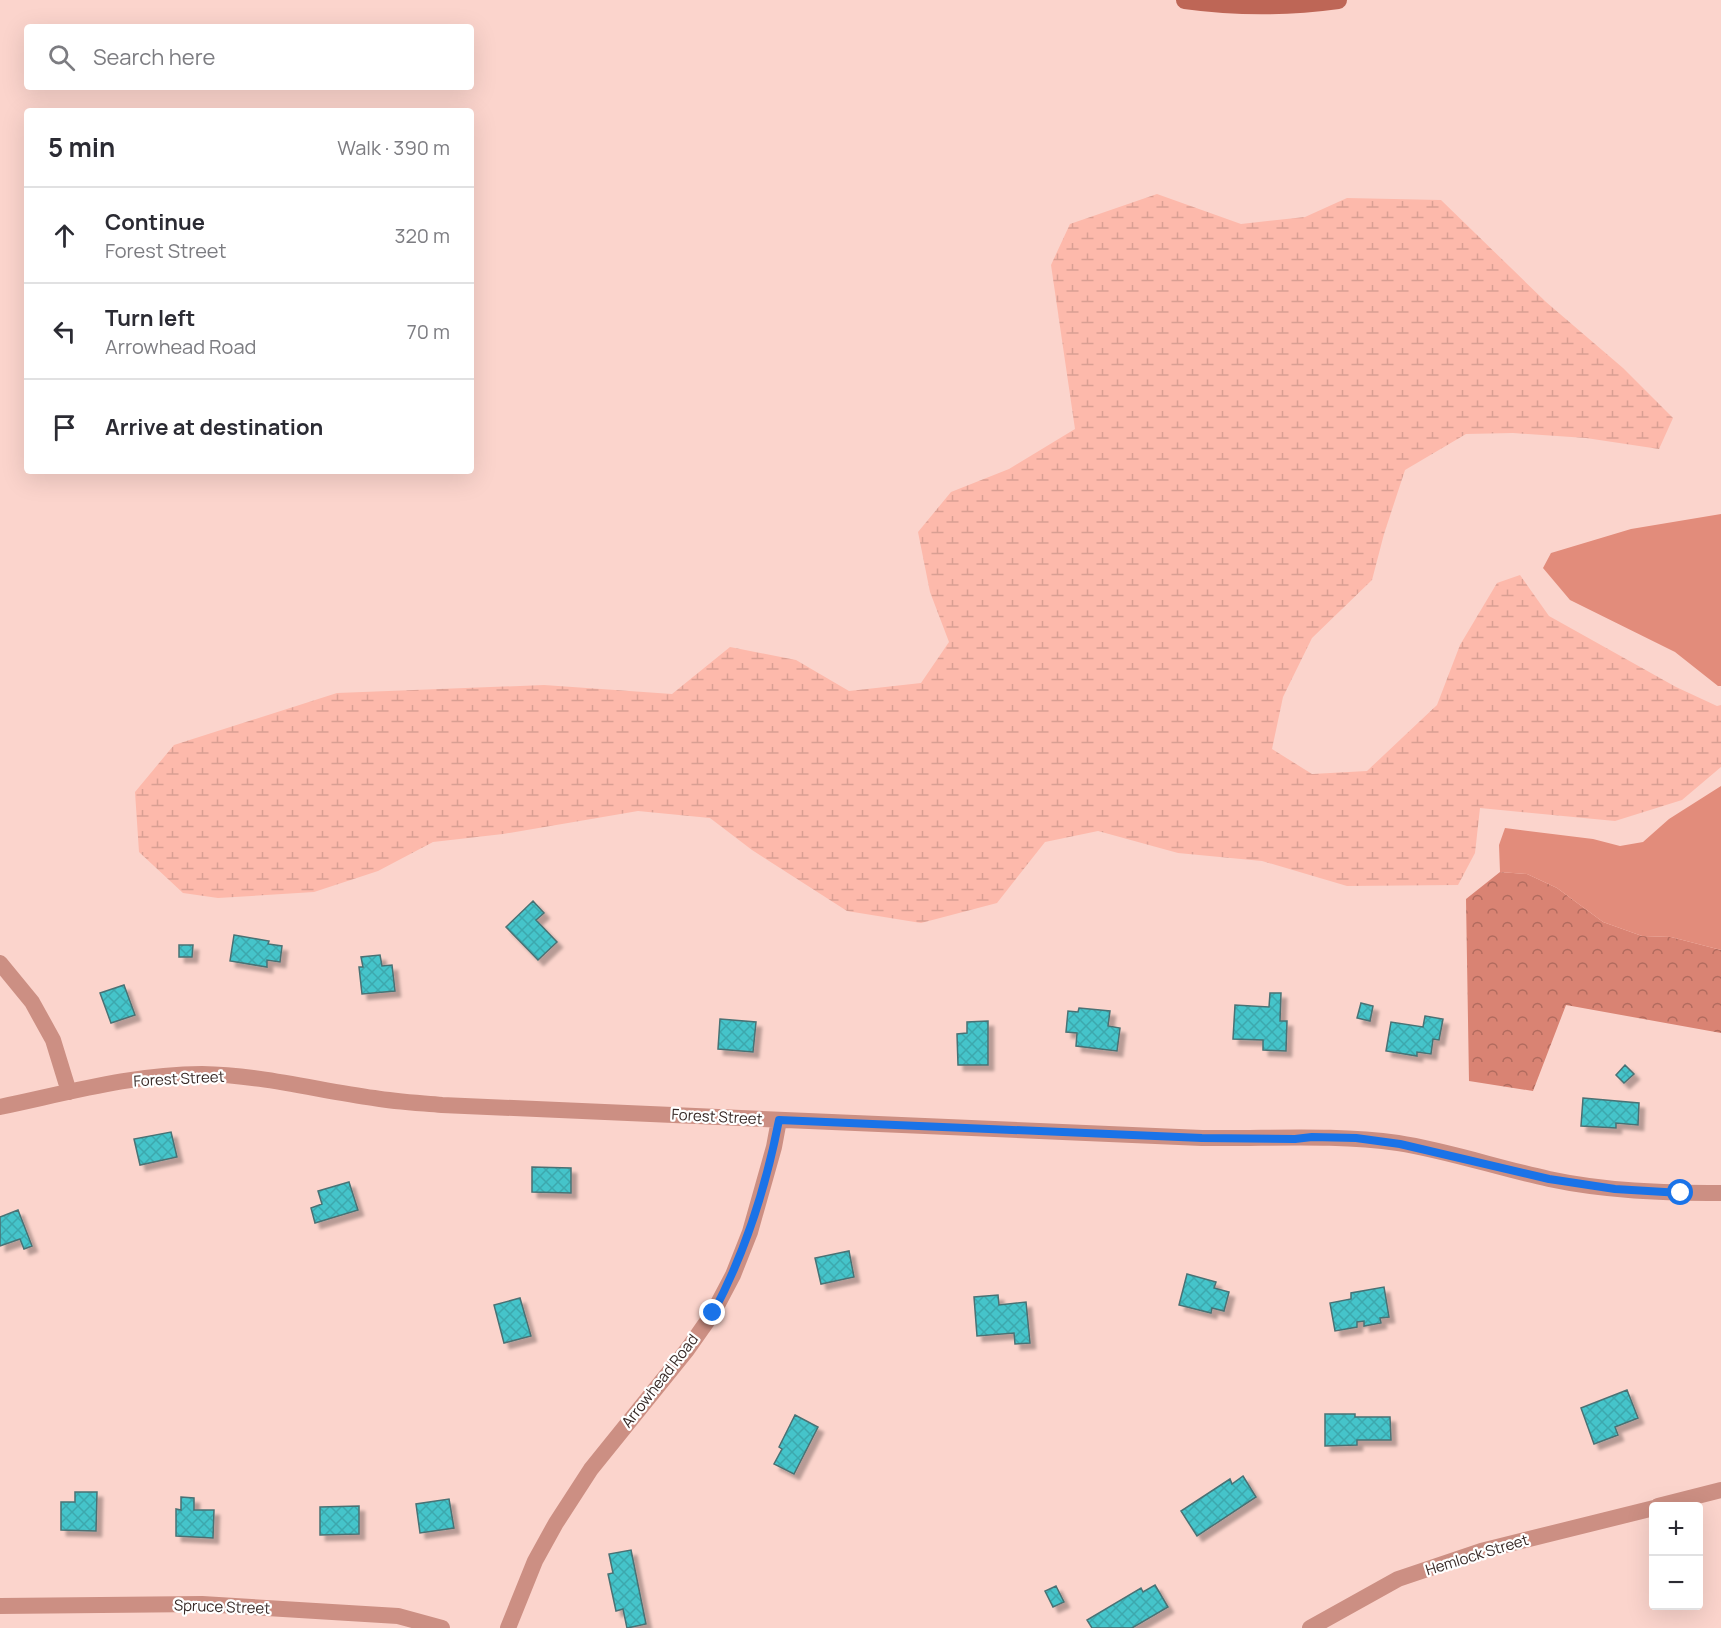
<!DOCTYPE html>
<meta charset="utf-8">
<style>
:root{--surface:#fff;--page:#f2f2f3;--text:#2b2b33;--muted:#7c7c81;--line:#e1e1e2}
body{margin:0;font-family:Manrope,sans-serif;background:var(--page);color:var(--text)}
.controls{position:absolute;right:18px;bottom:18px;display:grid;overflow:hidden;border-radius:6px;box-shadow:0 6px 24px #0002}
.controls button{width:54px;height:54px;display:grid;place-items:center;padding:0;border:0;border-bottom:2px solid var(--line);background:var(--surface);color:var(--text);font:30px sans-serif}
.stop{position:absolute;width:18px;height:18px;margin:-14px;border:4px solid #1a73e8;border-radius:50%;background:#fff}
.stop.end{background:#1a73e8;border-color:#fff;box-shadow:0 2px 6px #0008}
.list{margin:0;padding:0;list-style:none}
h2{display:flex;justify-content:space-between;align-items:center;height:78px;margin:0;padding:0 24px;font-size:26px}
h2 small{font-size:20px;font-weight:400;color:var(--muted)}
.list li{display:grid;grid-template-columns:39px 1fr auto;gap:18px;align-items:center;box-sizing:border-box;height:96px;padding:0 24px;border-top:2px solid var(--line)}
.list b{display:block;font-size:22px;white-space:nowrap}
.list p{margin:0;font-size:20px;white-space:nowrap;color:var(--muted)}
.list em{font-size:20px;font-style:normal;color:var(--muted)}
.icon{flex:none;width:33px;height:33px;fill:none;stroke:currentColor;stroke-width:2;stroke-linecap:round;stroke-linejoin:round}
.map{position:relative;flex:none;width:1721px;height:1628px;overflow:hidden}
.search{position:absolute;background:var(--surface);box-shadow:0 6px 24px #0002;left:24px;top:24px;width:450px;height:66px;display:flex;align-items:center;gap:15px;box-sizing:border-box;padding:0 21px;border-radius:6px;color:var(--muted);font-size:22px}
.panel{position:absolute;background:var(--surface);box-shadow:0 6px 24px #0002;left:24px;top:108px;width:450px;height:366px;border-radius:6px}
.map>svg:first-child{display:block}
.forest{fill:url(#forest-crowns)}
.wetland{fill:url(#wetland-marsh)}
.water{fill:#e28c7b}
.building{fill:url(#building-cross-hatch);stroke:#4a7274;stroke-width:1.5;filter:url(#shadow)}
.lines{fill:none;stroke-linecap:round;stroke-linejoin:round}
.street{stroke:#cc8f83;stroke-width:16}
.secondary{stroke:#be6656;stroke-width:18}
.route{stroke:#1a73e8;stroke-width:8}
.labels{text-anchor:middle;stroke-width:4.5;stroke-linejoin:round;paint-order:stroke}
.street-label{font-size:15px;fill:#372926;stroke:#fff}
</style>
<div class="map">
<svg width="1721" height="1628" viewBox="0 0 1721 1628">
<defs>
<pattern id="forest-crowns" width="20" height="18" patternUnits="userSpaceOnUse" patternTransform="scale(1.5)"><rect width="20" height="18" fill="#d98373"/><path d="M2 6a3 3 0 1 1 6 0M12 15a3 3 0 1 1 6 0" fill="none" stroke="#b16b5e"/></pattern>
<pattern id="wetland-marsh" width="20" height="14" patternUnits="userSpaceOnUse" patternTransform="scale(1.5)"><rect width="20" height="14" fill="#fdb9ab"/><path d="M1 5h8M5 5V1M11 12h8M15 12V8" fill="none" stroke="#d99f93"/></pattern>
<pattern id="building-cross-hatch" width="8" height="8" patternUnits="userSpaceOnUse" patternTransform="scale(1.5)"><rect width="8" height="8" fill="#45c4ca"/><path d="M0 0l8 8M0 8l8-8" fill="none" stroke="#3da8ad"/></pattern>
<filter id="shadow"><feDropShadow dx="5.5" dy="5.5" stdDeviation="1.5" flood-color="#0004"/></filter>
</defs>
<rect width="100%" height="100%" fill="#fbd4cc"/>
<path class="forest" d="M1500,872L1527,874L1557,888L1603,922L1642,936L1671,937L1721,950V1033L1566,1005L1533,1091L1469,1081L1466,899Z"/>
<path class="wetland" d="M1157,194L1241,224L1305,217L1347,198L1441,200L1546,302L1623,368L1673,418L1659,449L1586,438L1513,433L1466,434L1405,470L1384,534L1372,580L1312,638L1283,697L1272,749L1312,774L1367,771L1437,705L1460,645L1497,583L1520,575L1549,616L1676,687L1717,706L1721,705V767L1682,800L1615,821L1480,808L1475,853L1458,885L1347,886L1262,861L1178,853L1098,831L1045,842L997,903L921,923L847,911L752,850L710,818L638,811L503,834L433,842L378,871L314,892L218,898L183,893L139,852L135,792L174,745L337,693L544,685L672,694L730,647L796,660L849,691L921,683L949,642L930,592L918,532L951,492L1009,469L1075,429L1051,265L1070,224Z"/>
<path class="water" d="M1721,514V686H1718L1675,652L1570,600L1543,568L1551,553L1631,529Z
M1721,786V950L1671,937L1642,936L1603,922L1557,888L1527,874L1500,872L1499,845L1505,828L1593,839L1620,846L1643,842L1669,819Z"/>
<path class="building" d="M533,901L544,913L536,920L557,942L538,960L506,927Z
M234,935L269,941L268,944L282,946L280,962L267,960V967L230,961Z
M179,945H193L192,957H179Z
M380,955L382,966L392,965L395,991L362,994L359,967H363L361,957Z
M124,985L135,1015L111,1023L100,993Z
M1270,993H1281L1280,1021H1287L1286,1051L1263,1050V1040L1233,1039L1235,1005L1269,1007Z
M1361,1003L1373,1006L1370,1021L1357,1018Z
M1079,1008L1110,1011L1108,1026L1120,1028L1117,1051L1076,1046L1077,1033L1066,1032L1068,1011L1078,1012Z
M1425,1016L1443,1019L1439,1040L1433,1039L1431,1054L1417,1052V1056L1386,1051L1391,1022L1423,1027Z
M720,1019L756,1022L753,1052L718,1049Z
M988,1021V1065H958L957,1034L967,1033V1022Z
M1625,1065L1634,1074L1624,1083L1616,1075Z
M1583,1098L1639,1103L1638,1125L1616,1123V1128L1581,1126Z
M171,1132L177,1157L140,1165L134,1139Z
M532,1167L571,1168V1193L532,1192Z
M349,1182L358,1210L315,1223L311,1208L322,1204L318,1191Z
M18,1210L32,1246L24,1249L20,1239L0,1246V1217Z
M849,1251L854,1277L821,1284L815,1258Z
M1187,1274L1216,1282L1214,1288L1229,1292L1224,1311L1212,1308L1211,1313L1179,1305Z
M1384,1287L1389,1317L1380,1318L1381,1323L1364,1326V1321L1357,1322V1327L1335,1331L1330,1303L1351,1299V1293Z
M998,1295L999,1305L1026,1302L1030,1343L1015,1344L1014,1333L977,1336L974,1297Z
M520,1298L531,1336L504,1343L494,1305Z
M1627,1390L1638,1418L1615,1427L1618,1435L1594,1444L1581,1408Z
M1325,1414H1355V1417H1390L1391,1440H1357V1445L1325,1446Z
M795,1415L818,1427L794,1474L774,1464L782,1449L779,1447Z
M1243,1476L1256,1497L1197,1536L1181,1511L1230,1479L1232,1484Z
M75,1492H97L96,1531L61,1530V1502H75Z
M181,1497L194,1498V1510H214L213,1538L176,1536V1509L181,1510Z
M449,1499L454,1528L420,1533L416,1504Z
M359,1506V1534L320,1535V1507Z
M631,1550L646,1624L627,1628L623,1609L616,1611L608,1574L613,1573L609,1554Z
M1155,1585L1168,1607L1132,1628H1092L1087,1620L1141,1588L1143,1592Z
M1056,1586L1064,1602L1053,1607L1045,1591Z"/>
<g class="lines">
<path class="street" d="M0,963L32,1002L53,1040L69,1092
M0,1107C67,1093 134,1074 202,1074C260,1075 317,1090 374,1098C397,1102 420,1103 442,1105L1202,1138C1268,1139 1333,1134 1398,1143C1449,1151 1498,1168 1549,1179C1605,1191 1663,1193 1721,1193
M1658,1506L1721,1490
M0,1606L202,1604L398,1616L442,1628
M508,1628L535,1561L556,1523L591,1469L687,1350L713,1313L733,1275L750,1232L774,1147L779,1120
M1310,1628L1398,1579L1481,1551L1654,1508"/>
<path class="secondary" d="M1185,0C1236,7 1287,7 1338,0"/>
</g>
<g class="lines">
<path class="route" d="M713,1313C745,1253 766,1187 779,1120L1202,1138L1295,1139L1312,1137L1356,1138L1400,1144L1549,1179L1615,1189L1681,1193"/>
</g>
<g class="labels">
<g class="street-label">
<text transform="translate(179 1079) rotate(-3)" y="5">Forest Street</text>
<text transform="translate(717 1117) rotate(3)" y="5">Forest Street</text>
<text transform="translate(660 1381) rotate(-52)" y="5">Arrowhead Road</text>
<text transform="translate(1477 1555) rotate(-17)" y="5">Hemlock Street</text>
<text transform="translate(222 1607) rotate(2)" y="5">Spruce Street</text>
</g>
</g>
</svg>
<div class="controls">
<button>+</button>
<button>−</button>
</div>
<div class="stop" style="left:1681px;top:1193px"></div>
<div class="stop end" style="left:713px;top:1313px"></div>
<div class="search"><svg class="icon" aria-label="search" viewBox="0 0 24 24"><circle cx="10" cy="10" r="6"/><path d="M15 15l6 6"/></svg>Search here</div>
<section class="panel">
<h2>5 min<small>Walk · 390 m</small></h2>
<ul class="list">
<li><svg class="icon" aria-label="ahead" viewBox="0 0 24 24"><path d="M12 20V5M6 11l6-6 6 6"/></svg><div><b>Continue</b><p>Forest Street</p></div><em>320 m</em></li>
<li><svg class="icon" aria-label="left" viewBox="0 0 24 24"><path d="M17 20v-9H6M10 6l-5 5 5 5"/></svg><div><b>Turn left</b><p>Arrowhead Road</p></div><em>70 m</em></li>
<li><svg class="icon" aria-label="arrive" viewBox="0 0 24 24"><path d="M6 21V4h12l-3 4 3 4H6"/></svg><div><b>Arrive at destination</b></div></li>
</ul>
</section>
</div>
